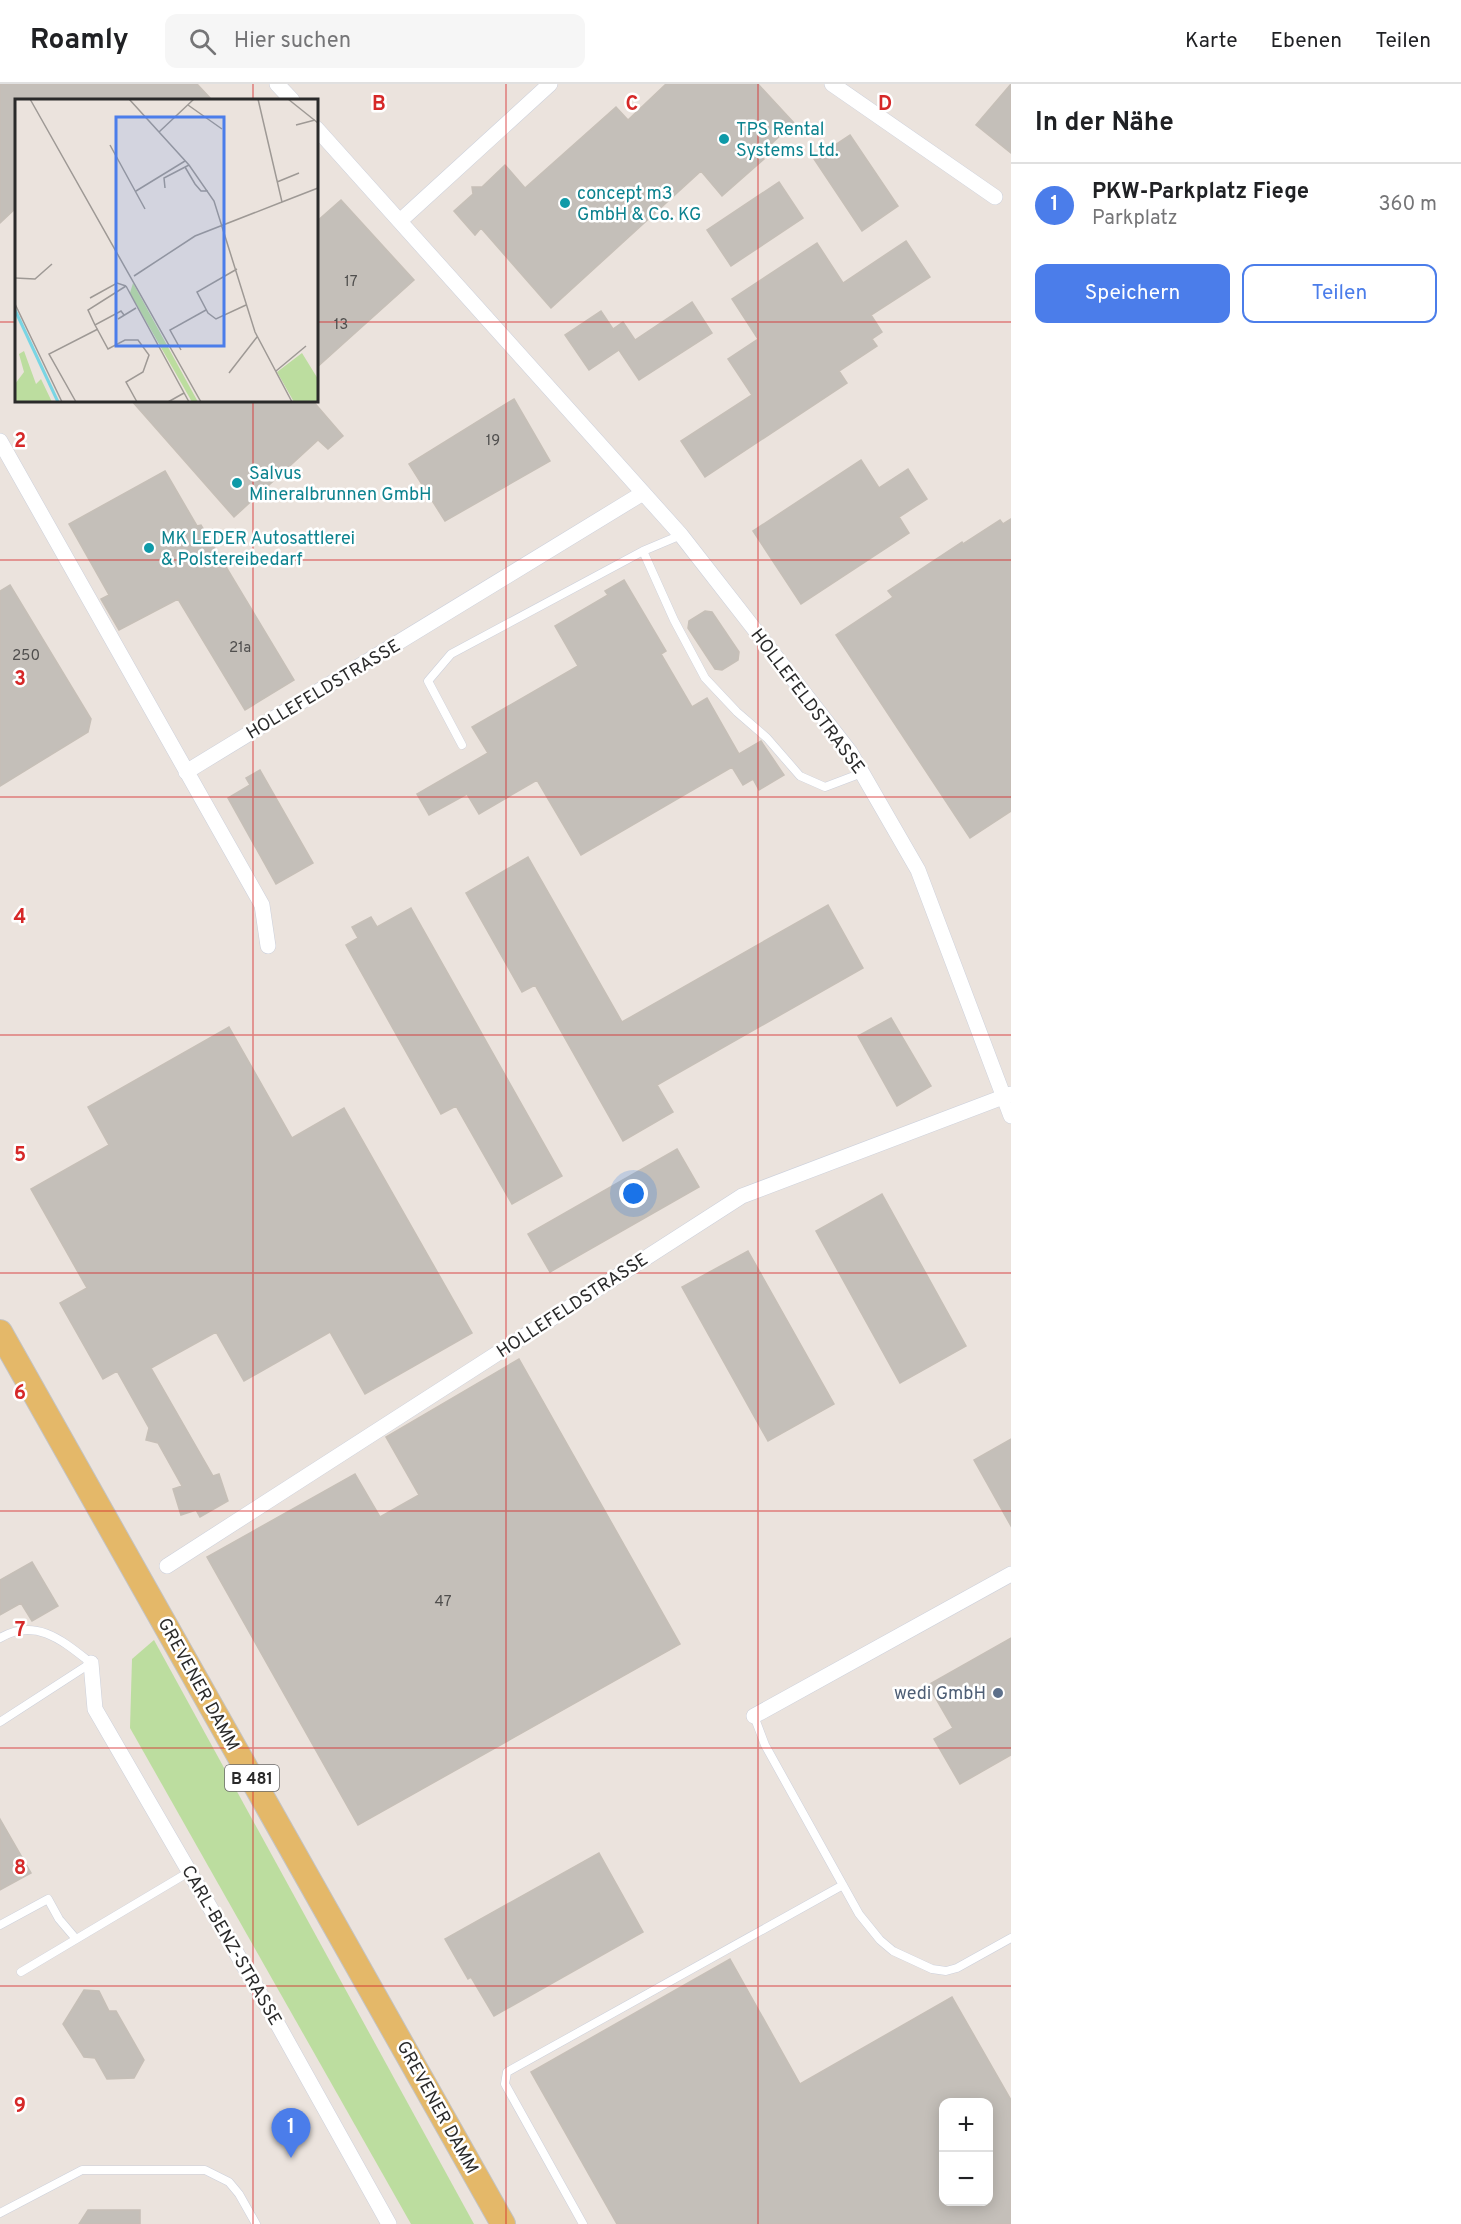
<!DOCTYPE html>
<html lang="de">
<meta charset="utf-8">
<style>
:root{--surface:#fff;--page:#f6f6f6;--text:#202124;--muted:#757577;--line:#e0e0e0;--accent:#4b7dea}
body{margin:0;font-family:Overpass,sans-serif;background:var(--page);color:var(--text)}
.controls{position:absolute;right:18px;bottom:18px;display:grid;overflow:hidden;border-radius:12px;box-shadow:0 3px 15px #0003}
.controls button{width:54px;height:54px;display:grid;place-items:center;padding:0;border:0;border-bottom:2px solid var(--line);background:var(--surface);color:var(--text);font:30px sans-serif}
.you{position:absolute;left:634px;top:1110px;width:21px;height:21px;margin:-15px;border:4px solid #fff;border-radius:50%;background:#1a73e8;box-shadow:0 0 0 9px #1a73e833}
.badge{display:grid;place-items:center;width:39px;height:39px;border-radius:50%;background:var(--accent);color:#fff;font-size:20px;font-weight:700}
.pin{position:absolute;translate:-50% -50px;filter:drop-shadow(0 2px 3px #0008)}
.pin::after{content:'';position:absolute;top:32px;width:21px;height:18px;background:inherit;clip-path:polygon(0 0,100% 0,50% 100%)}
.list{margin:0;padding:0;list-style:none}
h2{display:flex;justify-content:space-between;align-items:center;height:78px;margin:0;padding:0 24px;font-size:26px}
h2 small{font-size:20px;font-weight:400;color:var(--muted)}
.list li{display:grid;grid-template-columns:39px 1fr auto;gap:18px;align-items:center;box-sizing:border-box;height:84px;padding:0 24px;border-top:2px solid var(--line)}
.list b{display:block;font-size:22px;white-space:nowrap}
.list p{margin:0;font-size:20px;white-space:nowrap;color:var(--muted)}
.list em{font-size:20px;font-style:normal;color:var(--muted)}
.actions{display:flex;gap:12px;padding:18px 24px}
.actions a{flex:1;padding:14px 0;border:2px solid var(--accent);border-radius:12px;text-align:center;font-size:21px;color:var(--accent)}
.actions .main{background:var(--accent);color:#fff}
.icon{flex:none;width:33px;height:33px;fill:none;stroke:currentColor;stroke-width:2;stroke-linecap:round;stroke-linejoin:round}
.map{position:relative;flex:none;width:1011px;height:2140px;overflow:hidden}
header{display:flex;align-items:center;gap:36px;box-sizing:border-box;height:84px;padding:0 30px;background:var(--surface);border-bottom:2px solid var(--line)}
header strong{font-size:28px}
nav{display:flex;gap:33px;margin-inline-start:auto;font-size:21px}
.search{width:420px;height:54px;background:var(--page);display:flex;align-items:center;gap:15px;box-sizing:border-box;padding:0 21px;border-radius:12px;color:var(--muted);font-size:22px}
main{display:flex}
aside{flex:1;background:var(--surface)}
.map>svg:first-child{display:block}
.green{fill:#bcdd9f}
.building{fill:#c4bfb9;stroke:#c6bfb7;stroke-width:1.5;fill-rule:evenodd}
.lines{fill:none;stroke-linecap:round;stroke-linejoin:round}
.service-casing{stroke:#ccd0db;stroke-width:9}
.minor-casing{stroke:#ccd0db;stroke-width:16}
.primary-casing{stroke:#c3c3c3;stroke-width:26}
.service{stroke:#fff;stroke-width:8}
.minor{stroke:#fff;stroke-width:15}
.primary{stroke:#e4b869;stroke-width:24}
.grid{fill:none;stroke:#d62828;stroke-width:1.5;stroke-opacity:0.55}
.culture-dot{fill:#0f9aa8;stroke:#fff;stroke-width:2}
.service-dot{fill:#5c6f8a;stroke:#fff;stroke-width:2}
.labels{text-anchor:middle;stroke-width:5;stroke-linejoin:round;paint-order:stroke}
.number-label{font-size:15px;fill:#504f4e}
.shield{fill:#fff;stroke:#6a6a6a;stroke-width:1.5}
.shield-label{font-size:16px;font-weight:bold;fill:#2a2a2a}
.culture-label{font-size:18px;fill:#0d838f;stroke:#fff;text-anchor:start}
.street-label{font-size:18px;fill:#2a2a2a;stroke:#fff}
.service-label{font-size:18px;fill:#4e5e75;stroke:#fff;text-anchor:end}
.inset-river{fill:none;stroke:#79d5e4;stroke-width:3}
.inset-road{fill:none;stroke:#9e9995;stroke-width:1.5}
.view{fill:#4b7dea;fill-opacity:0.15;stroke:#4b7dea;stroke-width:3}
.inset-edge{fill:none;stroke:#2a2a2a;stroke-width:3}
.grid-label{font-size:20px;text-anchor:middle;font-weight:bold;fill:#d62828;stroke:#fff;stroke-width:5;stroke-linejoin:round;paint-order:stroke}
</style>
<header>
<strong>Roamly</strong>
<div class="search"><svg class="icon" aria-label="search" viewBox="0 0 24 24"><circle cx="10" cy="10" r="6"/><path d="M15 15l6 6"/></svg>Hier suchen</div>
<nav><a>Karte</a><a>Ebenen</a><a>Teilen</a></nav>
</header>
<main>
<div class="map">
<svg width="1011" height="2140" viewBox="0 0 1011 2140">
<rect width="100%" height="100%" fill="#ebe3dd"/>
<path class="green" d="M154,1556L474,2140H411L130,1644L132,1575Z"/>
<path class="building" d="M0,0H197L212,16H16V124L0,139Z
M666,0H758L794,39L759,71L764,75L722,112L701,87L551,224L481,144L475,151L454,127L473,110L472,103H482L505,81L525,104L616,23L628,36Z
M1011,0V69L976,41Z
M850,51L898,122L862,147L814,75Z
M779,98L803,134L731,182L707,146Z
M341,116L414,196L316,284V138Z
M906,157L930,193L871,231L882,248L872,255L877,262L839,287L847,299L705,393L681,357L752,311L728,275L758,255L732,215L817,159L843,199Z
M692,218L712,249L639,296L619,266L589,286L565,251L601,227L613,245L623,238L635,256Z
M514,315L550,377L445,437L409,380Z
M131,316H312L343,352L328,365L318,356L234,433Z
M861,376L879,404L908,385L927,415L899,433L909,449L801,520L753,447Z
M165,387L197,442L201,441L294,596L245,626L178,515L119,546L101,515L109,511L69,440Z
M1011,435V727L970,754L836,551L893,513L888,507L962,458L963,460L1000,436L1003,440Z
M624,496L666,567L661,570L692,623L707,614L739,670L761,657L784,691L759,706L753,695L743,701L732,683L581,771L537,696L479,730L467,710L429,731L417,710L488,669L472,643L578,582L555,542L608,511L605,507Z
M10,501L91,635L88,648L0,702V507Z
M705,527L712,528L739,568L738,576L722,586L715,585L688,544L689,537Z
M260,686L313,779L276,800L228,714L250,701L246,694Z
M528,773L622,938L828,821L863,884L657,1001L673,1028L623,1057L535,901L522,908L466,809Z
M411,824L562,1092L512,1120L456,1022L441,1030L346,861L358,854L352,843L371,833L377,843Z
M891,934L931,1002L897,1022L858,952Z
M229,943L292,1054L344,1024L472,1249L365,1310L330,1248L244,1297L216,1248L151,1284L213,1392L219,1390L228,1417L200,1433L196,1426L181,1431L173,1405L182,1402L158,1359L146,1356L149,1344L117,1287L103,1295L60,1219L87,1204L31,1105L109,1061L88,1023Z
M677,1065L699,1103L550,1188L528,1150Z
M882,1110L966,1262L900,1299L816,1147Z
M748,1167L834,1320L768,1357L682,1203Z
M519,1275L680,1560L358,1741L207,1473L355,1390L380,1433L419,1411L386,1353Z
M1011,1355V1442L974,1376Z
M32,1478L58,1522L32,1537L21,1519L0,1531V1496Z
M1011,1554V1671L960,1700L934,1655L953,1644L928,1601Z
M0,1735L31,1789L0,1806Z
M599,1769L643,1848L494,1932L471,1893L468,1895L445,1855Z
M730,1875L800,2000L952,1913L1011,2016V2140H617L531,1988ZM944,2019H988V2118H944Z
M84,1906L99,1907L109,1927H116L144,1976L134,1994L107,1995L95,1974L84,1973L63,1940Z
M88,2126H140V2140H79Z"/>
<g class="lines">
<g class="service-casing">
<path id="service" d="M643,467L674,536L705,594L737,628L767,654L800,692L825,703L862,689
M462,661L428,597L451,570L643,467L681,451
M0,1554C36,1533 63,1557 91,1579L0,1638
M754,1632L765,1661L859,1830L880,1856L893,1867L932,1885L946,1887L957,1884L1011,1854
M0,1841L48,1815L59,1835L76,1855
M21,1888L189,1788
M0,2129L82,2086H205L229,2098L239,2110L256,2140
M583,2140L505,2000L507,1988L843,1801"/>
</g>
<g class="minor-casing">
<path id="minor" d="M277,0L292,16
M832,0L995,113
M316,44L681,451L850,668L918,786L1011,1032
M400,137L550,0
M0,357L262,821L268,862
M186,688L643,409
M167,1482L742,1112L1011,1010
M91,1579L95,1625L277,1939L389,2140
M754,1632L1011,1490"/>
</g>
<g class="primary-casing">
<path id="primary" d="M0,1248L503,2140"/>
</g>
<use href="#service" class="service"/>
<use href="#minor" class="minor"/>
<use href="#primary" class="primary"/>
</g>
<path class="grid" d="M253,0V16M506,0V2140M758,0V2140M0,238H16M316,238H1011M253,316V2140M0,476H1011M0,713H1011M0,951H1011M0,1189H1011M0,1427H1011M0,1664H1011M0,1902H1011"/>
<g class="culture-dot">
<circle cx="724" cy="55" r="6"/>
<circle cx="565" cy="119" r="6"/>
<circle cx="237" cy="399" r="6"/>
<circle cx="149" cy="464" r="6"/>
</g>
<circle class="service-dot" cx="998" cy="1609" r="6"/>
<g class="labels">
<g class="number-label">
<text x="351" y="202">17</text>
<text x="341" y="245">13</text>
<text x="493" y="361">19</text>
<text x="240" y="568">21a</text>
<text x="26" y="576">250</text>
<text x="443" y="1522">47</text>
</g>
<rect class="shield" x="225" y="1681" width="54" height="26" rx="4.5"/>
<g class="shield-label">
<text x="252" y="1700">B 481</text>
</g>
<g class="culture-label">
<text x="736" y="51">TPS Rental<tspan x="736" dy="21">Systems Ltd.</tspan></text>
<text x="577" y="115">concept m3<tspan x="577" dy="21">GmbH &amp; Co. KG</tspan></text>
<text x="249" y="395">Salvus<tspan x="249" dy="21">Mineralbrunnen GmbH</tspan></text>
<text x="161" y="460">MK LEDER Autosattlerei<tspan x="161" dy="21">&amp; Polstereibedarf</tspan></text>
</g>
<g class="street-label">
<text transform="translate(323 605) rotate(-31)" y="6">HOLLEFELDSTRASSE</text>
<text transform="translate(808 617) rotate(53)" y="6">HOLLEFELDSTRASSE</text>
<text transform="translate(572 1221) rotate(-33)" y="6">HOLLEFELDSTRASSE</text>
<text transform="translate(199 1600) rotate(61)" y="6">GREVENER DAMM</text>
<text transform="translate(232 1861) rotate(60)" y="6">CARL-BENZ-STRASSE</text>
<text transform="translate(438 2023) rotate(61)" y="6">GREVENER DAMM</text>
</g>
<g class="service-label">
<text x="986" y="1615">wedi GmbH</text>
</g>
</g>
<g transform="translate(15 15)">
<rect width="303" height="303" fill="#ebe3dd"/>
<path d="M118,184L183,303H177L115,194ZM9,252L21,285L26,280L37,303H0V285L9,273L4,255ZM287,254L303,280V303H279L262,273Z" fill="#bcdd9f"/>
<path class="inset-river" d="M0,211L43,303"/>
<path class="inset-road" d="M15,0L186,303M114,0L174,66L199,102L240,233L277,303M273,0L303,24M173,6L207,30M281,26L300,21M144,33L179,0M95,46L130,110M170,68L180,85L186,92H193M262,83L284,74M150,89L149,79L174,66M121,92L170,62M267,103L303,89M222,170L182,193L193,214L201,220L231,206M119,177L180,137L267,103L243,0M0,179L20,180L37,165M111,187L174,303M75,199L102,184L111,187M0,205L47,303M109,216L106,212L80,226L73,211L111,187M103,220L121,209M80,226L93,250L110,241H123L134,256L128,273L111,283L122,303M166,251L155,231L191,211M261,272L291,247M214,274L242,238M61,303L34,255L83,230M153,303L169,294"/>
<path class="view" d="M101,18H209V247H101Z"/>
<rect width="303" height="303" class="inset-edge"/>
</g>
<g class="grid-label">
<text x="379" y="26">B</text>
<text x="632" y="26">C</text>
<text x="885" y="26">D</text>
<text x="20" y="363">2</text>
<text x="20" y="601">3</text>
<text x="20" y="839">4</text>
<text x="20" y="1077">5</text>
<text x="20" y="1315">6</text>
<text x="20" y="1552">7</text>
<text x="20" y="1790">8</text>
<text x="20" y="2028">9</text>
</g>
</svg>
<div class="controls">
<button>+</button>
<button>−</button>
</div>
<div class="you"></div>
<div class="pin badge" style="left:291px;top:2074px">1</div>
</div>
<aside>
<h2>In der Nähe<small></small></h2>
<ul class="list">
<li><span class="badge">1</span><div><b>PKW-Parkplatz Fiege</b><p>Parkplatz</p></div><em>360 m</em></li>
</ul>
<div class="actions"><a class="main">Speichern</a><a>Teilen</a></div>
</aside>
</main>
